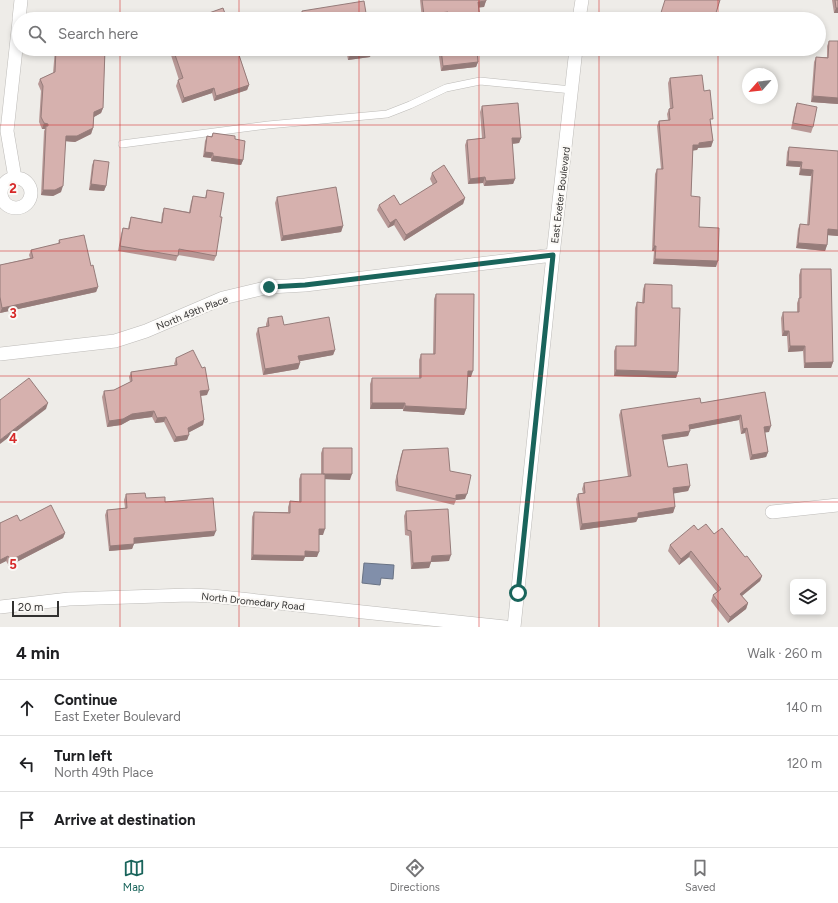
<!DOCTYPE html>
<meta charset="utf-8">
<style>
:root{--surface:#fff;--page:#f6f6f6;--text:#202124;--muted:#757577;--line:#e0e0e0;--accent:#19645b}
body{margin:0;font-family:Figtree,sans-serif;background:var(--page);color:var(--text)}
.controls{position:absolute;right:12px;bottom:12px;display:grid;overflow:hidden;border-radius:6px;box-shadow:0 2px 6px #0003}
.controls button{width:36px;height:36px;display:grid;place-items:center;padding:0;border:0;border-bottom:1px solid var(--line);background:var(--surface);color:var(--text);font:20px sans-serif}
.compass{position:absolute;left:742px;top:68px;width:36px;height:36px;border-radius:50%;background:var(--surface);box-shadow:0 2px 6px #0003;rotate:243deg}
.scale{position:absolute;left:12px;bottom:10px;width:47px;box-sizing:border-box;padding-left:4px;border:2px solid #323130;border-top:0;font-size:11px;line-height:14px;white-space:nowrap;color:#323130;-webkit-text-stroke:3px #fbf9f6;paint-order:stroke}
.stop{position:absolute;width:12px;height:12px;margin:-9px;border:3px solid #19645b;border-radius:50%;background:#fff}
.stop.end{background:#19645b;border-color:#fff;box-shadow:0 1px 4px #0008}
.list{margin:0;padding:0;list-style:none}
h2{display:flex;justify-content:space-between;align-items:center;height:52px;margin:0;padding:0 16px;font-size:17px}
h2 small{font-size:13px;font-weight:400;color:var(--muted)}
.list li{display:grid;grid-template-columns:26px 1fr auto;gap:12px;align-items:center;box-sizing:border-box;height:56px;padding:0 16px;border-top:1px solid var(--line)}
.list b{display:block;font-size:15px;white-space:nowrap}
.list p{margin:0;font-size:13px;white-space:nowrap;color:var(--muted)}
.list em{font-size:13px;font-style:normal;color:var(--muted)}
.icon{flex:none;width:22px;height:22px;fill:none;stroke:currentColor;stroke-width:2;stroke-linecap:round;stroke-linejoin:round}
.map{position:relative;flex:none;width:838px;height:627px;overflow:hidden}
.search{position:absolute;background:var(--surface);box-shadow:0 2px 6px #0003;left:12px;right:12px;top:12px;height:44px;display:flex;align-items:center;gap:10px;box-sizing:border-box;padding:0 14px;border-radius:22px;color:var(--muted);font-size:15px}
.sheet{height:220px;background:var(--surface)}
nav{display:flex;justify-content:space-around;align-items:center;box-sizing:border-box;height:56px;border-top:1px solid var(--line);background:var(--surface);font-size:11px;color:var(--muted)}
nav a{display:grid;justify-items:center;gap:2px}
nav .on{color:var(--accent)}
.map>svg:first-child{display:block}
.water{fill:#818faa;stroke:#697385}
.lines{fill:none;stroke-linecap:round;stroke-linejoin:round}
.lane-casing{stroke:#bdbbb8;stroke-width:8}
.street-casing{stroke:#bdbbb8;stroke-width:14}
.lane{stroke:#fff;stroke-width:7}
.street{stroke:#fff;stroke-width:13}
.wall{fill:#b89896}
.shaded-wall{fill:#967c7a}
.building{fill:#d6b1ae;stroke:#967c7a}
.route{stroke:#19645b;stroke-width:5}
.grid{fill:none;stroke:#d62828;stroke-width:1;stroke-opacity:0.55}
.labels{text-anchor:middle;stroke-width:4;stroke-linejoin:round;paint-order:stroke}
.street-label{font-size:10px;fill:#323130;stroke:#fbf9f6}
.grid-label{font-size:13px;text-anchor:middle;font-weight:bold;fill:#d62828;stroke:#fbf9f6;stroke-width:4;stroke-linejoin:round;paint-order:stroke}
</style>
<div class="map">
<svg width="838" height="627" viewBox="0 0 838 627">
<rect width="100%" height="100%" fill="#eeece8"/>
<path class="water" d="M364,563L394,565L393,579L381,578L380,585L362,583Z"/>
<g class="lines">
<g class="lane-casing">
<path id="lane" d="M122,144L268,125L387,114L410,105L446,88L480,81L572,90"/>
</g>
<g class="street-casing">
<path id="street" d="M19,19L21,0
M579,19L582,0
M15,178L7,131L19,21
M1 193a15 15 0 1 1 30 0a15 15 0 1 1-30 0Z
M0,354L115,341L146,331L223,298L269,287L305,285L553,255
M772,512L838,505
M0,607L69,599L189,595L212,596L505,627
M514,627L553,255L576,49"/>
</g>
<use href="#lane" class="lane"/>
<use href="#street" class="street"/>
</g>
<path class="wall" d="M420,0H486L484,7H479L480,19H446V17L432,19H422Z
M832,0H838V13H834Z
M302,11L367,19H300V16Z
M829,41H838V104L811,102L814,62L816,57H827V46Z
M55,49H105L103,108L101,113L94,117L93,128L91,134L75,142L65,141L61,192L53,196L41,195L44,131L45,129H42L39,122L41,91L38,84L40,79L53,73Z
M169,49H237L249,85L247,90L214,101L212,93L182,103L176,86L178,80H179Z
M305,49H345L306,55Z
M346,49H371L370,57L348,60Z
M438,49H484L482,54L477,55L478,62L476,67L441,71Z
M670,78L704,91L711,124L713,141L711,147L698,148L697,150H693L691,196L699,227L716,267L653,264L654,251H652L655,174L657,169H661L657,126L659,121L668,120L667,114L669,109L670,108L668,83Z
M797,103L813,127L811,133L791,129L795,108Z
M482,106L521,138L519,143L512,144L515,179L513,184L484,186L483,183L468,184L465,145L467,140L482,138L480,112Z
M213,133L235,139L243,160L241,165L211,161V158L203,157L205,141L207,136H212Z
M789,147L838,151V236L828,235L827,245L825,251L796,248L798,229L800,224L807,225L811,176L799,175L800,167L786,166L787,152Z
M94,160L106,186L104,191L89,190L92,165Z
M432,173L465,198L463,204L404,241L394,225L388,228L377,210L379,205H400L433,185L430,179Z
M207,190L220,217L216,256L214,261L178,255L176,261L118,251L121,234L123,228L128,229L129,223L131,217L161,222L162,214L164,208L189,212L191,202L193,196L205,198Z
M277,197L343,226L341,232L281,241L275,203Z
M59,240L91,266L98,287L96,292L0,313V265L30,258L29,255L31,250L58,244Z
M801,269L833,362L831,368H804L803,351L788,352L787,336H782L781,318L783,312H797V303L799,298V275Z
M645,284L672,308L678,372L676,378L614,376V351L616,346H634L635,308L637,302L642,303L643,289Z
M436,294L471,377H468L466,409L464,415L403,411V409H370V384L372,378H419V360L421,354H433L434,299Z
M268,318L284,325L335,350L333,355L299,361L300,363L298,369L263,375L256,334L258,328L266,327V324Z
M176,358L207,395L201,396L204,420L203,425L189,432L187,440L174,442L164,422L155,423L152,417L130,420L121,425L107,427L102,397L104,391L114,390L130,382L129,377L131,372L175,365L174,364Z
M765,392L769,432H765L768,452L766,457L750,460L745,433L741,434L739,420L690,429L688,436L663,440L668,467L690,486L688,491L673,493L675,507L673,513L638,518L636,522L580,530L576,499L578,494L583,493L582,489L584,483L628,477L619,415L621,410L701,403Z
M323,448L350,480L325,479L323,535H319L317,557H305L303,561L251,560L252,517L254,512H288V507L290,501L299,502V479L301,474H321V453Z
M403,450L450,471L465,499L456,500L454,505L396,491L395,482L401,455Z
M126,494L165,502L214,536L134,543L132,549L109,551L105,515L107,510L125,508L124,500Z
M406,511L449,561L431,562L429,568L411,569L409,536L405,535L404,516Z
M20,521L65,533L63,538L9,566L6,561L0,564V523Z
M698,530L714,534L745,557L762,576L760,581L742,596L748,603L746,609L728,623L711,601L713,595L717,592L689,557L679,565L668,551L670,545Z"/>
<path class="shaded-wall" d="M486,1L484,7L476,8L478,2Z
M836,8H838V13H834Z
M448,12L446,17L432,19H422L424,15Z
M312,49H345L306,55L308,50Z
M477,49H484L482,54L475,55Z
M372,51L370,57L348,60L350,55Z
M478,62L476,67L441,71L443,66Z
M249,85L247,90L214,101L216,96Z
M214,88L212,93L182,103L184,98Z
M813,96L838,98V104L811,102Z
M103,108L101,113L92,118L94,112Z
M44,123L48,124L46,129V126L45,129H42Z
M93,128L91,134L75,142L64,141L66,136Z
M512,138H521L519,143L510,144Z
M713,141L711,147L698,148L697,150L691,151L693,145L699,143Z
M205,152L213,153L211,158L203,157Z
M213,156L243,160L241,165L211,161Z
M788,161L802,162L800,167L786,166Z
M801,169L813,170L811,176L799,175Z
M485,177L483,183L468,184L470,179Z
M515,179L513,184L484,186L486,181Z
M91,184L106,186L104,191L89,190Z
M63,186L61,192L53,196L41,195L43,190Z
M465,198L463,204L404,241L406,235Z
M396,219L394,225L388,228L390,223Z
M343,226L341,232L281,241L283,236Z
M828,229L838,230V236L826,235Z
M798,243L827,245L825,251L796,248Z
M654,246H656L654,251H652Z
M655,259L718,261L716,267L653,264Z
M98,287L96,292L0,313L2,308Z
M784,331H789L787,336H782Z
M790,346H805L803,351L788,352Z
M335,350L333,355L296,362L298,356Z
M833,362L831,368H804L805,363Z
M300,363L298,369L263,375L265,369Z
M616,370L678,372L676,378L614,376Z
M468,371H473L471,377H466Z
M209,390L207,395L198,396L200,391Z
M48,403L46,409L0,444V440Z
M372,403H405L403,409H370Z
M405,406L466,409L464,415L403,411Z
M154,411L152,417L130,420L121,425L107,427L109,421L132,414Z
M741,415L739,420L687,430L689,425Z
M166,417L164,422L155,423L157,418Z
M204,420L203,425L186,434L188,428Z
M771,426L769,432L762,433L764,427Z
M747,428L745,433L741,434L743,429Z
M690,431L688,436L660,440L662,435Z
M189,435L187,440L174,442L176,437Z
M768,452L766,457L750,460L752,455Z
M323,474H352L350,480L321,479Z
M690,486L688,491L671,494L673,488Z
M467,494L465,499L456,500V495Z
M675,507L673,513L638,518L636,522L580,530L582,524L638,513Z
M319,529H325L323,535H317Z
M216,531L214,536L132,544L134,538Z
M65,533L63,538L9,566L11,560Z
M134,544L132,549L109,551L110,546Z
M305,551L319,552L317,557H305L303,561L251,560L253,555Z
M691,551L689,557L679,565L681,559Z
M451,555L449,561L430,562L432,556Z
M8,556L6,561L0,564V560Z
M431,562L429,568L411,569L413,563Z
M762,576L760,581L738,599L740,594Z
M748,603L746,609L728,623L730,617Z"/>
<path class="building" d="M422,0H486V1L478,2L480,19H449L448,12L424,15Z
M665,0H720L714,19H659Z
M835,0H838V8H836Z
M364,1L367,19H303L302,11Z
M223,8L227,19H192Z
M88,16L106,17V19H87Z
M829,41H838V98L813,96L816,57L828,58Z
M56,49H105L103,108L94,112L93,128L77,136H66L63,186L55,190H43L46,126H48V124L44,123L41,117L43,86L40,79L55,72Z
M173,49H237L249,85L216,96L214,88L184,98L178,80L183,78Z
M349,49H371L372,51L350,55Z
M441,49H480H477L478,62L443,66Z
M702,75L704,91L710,90L713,119H710L713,141L699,143V145H693L691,196L700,197L699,227L719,228L718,261L655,259L656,246H654L657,169H663L659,121L670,120L669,109L673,108L670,78Z
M518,103L521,138H512L515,179L486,181L485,177L470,179L467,140L485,138L482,106Z
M797,103L817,107L813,127L793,123Z
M213,133L235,136V139L245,141L243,160L213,156V153L205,152L207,136L212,137Z
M789,147L838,151V230L828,229L827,245L798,243L800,224L809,225L813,170L801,169L802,162L788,161Z
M94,160L109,162L106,186L91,184Z
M444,165L465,198L406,235L396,219L390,223L379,205L394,195L400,205L437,182L432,173Z
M336,187L343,226L283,236L277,197Z
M207,190L224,193L220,217H222L216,256L179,249L178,256L120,246L123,228L129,229L131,217L162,223L164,208L190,213L193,196L206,198Z
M84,235L91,266L93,265L98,287L2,308L0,297V265L33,258L31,250L60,243L59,240Z
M801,269H831L833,362L805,363V346H790L789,331H784L783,312H799V298H801Z
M645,284L672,285V308H680L678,372L616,370V346H636L637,302L644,303Z
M436,294H474L473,371H468L466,409L405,406V403H372V378H421V354H435Z
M282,316L284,325L329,317L335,350L298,356L300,363L265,369L258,328L269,326L268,318Z
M193,350L202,368L205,367L209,390L200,391L204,420L188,428L189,435L176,437L166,417L157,418L154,411L132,414L123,419L109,421L104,391L114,390L132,381L131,372L177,365L176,358Z
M29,378L48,403L0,440V400Z
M765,392L771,426L764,427L768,452L752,455L747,428L743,429L741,415L689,425L690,431L662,435L668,467L687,464L690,486L673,488L675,507L638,513V517L582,524L578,494L585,493L584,483L631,476L621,410L700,398L701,403Z
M323,448H352V474H323Z
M448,448L450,471L471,475L467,494L456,495V499L398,486L397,476L403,450Z
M301,474H325V529H319V552L305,551V556L253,555L254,512L290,513V501L301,502Z
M145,493L146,498L165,497V502L213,498L216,531L134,538V544L110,546L107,510L127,508L126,494Z
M51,505L65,533L11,560L8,556L0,560V523L17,515L20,521Z
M448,509L451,555L432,556L431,562L413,563L411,531L407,530L406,511Z
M706,524L714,534L722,528L745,557L747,556L762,576L740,594L748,603L730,617L713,595L721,589L691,551L681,559L670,545L694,525L698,530Z"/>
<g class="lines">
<path class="route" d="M269,287L305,285L553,255L518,593"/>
</g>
<path class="grid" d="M120,0V19M239,0V19M359,0V19M479,0V19M599,0V19M718,0V19M120,49V627M239,49V627M359,49V627M479,49V627M599,49V627M718,49V627M0,125H838M0,251H838M0,376H838M0,502H838"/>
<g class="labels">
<g class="street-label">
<text transform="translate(560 195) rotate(-83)" y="4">East Exeter Boulevard</text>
<text transform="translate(192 312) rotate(-22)" y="4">North 49th Place</text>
<text transform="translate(253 601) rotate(6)" y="4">North Dromedary Road</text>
</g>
</g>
<g class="grid-label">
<text x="13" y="193">2</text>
<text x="13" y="318">3</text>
<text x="13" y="443">4</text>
<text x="13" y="569">5</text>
</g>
</svg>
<div class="controls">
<button><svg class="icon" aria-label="layers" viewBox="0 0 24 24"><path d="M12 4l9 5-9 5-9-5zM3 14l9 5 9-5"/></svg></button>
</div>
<svg class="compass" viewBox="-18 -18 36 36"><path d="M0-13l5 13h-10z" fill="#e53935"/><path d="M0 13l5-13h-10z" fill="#757577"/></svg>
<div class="scale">20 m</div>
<div class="stop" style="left:518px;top:593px"></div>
<div class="stop end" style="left:269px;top:287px"></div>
<div class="search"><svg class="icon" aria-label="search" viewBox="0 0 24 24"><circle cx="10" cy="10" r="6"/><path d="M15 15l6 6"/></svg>Search here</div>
</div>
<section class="sheet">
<h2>4 min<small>Walk · 260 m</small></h2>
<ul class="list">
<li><svg class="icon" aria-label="ahead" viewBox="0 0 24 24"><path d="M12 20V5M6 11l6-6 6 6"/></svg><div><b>Continue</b><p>East Exeter Boulevard</p></div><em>140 m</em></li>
<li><svg class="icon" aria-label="left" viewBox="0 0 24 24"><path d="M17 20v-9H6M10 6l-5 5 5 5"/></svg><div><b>Turn left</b><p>North 49th Place</p></div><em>120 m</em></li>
<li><svg class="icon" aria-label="arrive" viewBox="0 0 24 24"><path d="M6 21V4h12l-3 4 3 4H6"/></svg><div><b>Arrive at destination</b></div></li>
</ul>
</section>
<nav>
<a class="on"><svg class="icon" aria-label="map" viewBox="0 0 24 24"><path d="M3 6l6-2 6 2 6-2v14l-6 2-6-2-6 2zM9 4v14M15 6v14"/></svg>Map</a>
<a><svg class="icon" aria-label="directions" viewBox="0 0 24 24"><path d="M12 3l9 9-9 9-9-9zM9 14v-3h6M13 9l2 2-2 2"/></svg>Directions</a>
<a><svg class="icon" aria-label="saved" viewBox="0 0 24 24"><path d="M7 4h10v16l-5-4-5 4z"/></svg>Saved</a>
</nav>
